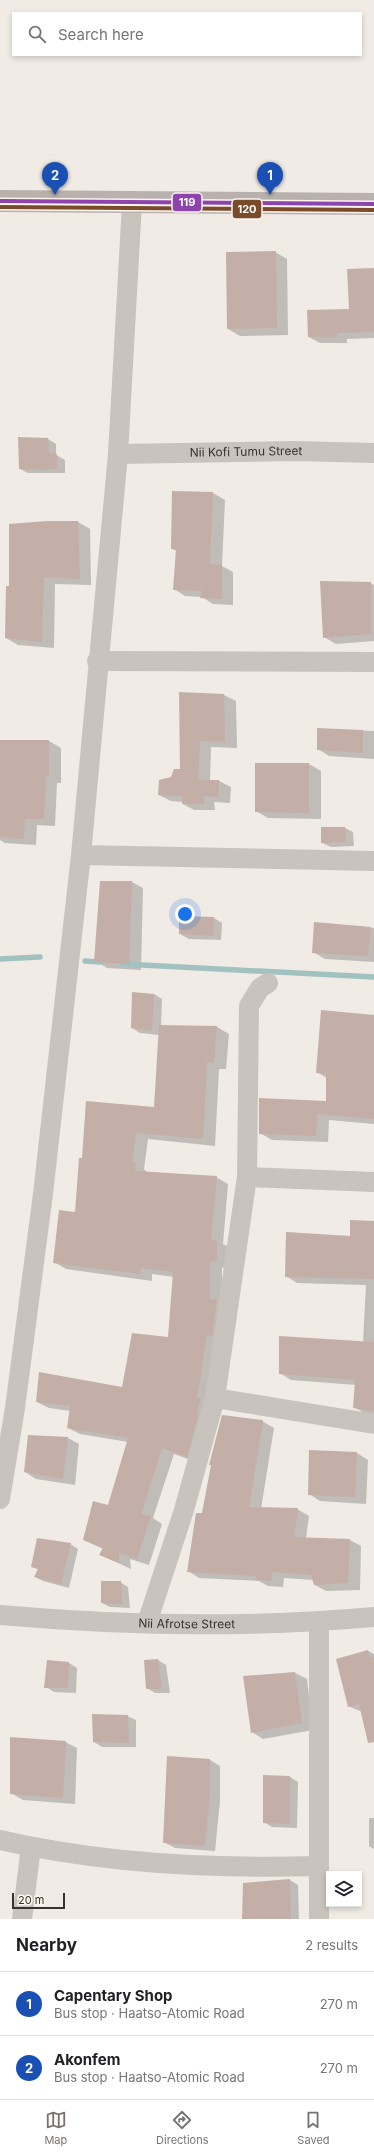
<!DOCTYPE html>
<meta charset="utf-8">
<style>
:root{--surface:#fff;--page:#f2f2f2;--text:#202124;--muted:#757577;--line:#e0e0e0;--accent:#7a716c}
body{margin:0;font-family:Inter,sans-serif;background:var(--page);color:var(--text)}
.controls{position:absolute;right:12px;bottom:12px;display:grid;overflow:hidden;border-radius:0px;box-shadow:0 2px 6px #0003}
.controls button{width:36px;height:36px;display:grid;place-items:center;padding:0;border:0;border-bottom:1px solid var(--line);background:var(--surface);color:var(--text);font:20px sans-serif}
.scale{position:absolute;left:12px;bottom:10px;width:53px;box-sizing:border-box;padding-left:4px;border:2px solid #3b302b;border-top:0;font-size:11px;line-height:14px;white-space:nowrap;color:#3b302b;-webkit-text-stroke:3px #fbf5ee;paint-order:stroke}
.you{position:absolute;left:185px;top:914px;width:14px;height:14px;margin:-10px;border:3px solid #fff;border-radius:50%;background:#1a73e8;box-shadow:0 0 0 6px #1a73e833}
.badge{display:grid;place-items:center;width:26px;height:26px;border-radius:50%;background:var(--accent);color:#fff;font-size:13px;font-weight:700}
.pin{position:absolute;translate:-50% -33px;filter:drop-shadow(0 1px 2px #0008)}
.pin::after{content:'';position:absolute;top:21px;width:14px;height:12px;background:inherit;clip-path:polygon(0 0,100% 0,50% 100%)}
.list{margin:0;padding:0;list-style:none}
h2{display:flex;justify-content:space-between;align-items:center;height:52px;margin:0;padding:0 16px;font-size:17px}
h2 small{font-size:13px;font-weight:400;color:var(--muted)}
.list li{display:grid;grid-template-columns:26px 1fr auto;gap:12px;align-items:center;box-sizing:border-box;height:64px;padding:0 16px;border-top:1px solid var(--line)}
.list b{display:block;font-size:15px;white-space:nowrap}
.list p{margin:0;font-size:13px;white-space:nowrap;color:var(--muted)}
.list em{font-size:13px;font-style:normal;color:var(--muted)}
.icon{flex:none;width:22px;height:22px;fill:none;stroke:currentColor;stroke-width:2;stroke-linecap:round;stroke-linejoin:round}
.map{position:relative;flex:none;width:374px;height:1919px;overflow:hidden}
.search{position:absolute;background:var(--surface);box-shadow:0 2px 6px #0003;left:12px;right:12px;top:12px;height:44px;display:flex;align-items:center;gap:10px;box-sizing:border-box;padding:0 14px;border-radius:0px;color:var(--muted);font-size:15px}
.sheet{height:180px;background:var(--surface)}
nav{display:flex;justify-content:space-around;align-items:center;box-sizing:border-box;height:56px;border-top:1px solid var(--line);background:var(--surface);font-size:11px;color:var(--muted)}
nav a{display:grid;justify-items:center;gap:2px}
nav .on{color:var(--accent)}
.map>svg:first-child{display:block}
.shadow{fill:#0003}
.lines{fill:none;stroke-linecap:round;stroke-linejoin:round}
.stream{stroke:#a1c2c1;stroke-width:5.5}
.building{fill:#c3afa7}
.minor{stroke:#c9c3be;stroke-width:20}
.major{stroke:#b8b1ad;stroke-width:22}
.bus-1-casing{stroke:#fbf5ee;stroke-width:7}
.bus-2-casing{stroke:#fbf5ee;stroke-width:7}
.bus-1{stroke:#8e44ad;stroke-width:4}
.bus-2{stroke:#7a4b2a;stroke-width:4}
.labels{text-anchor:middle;stroke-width:3.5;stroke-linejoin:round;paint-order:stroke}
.street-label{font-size:12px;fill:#3b302b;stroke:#fbf5ee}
.line-badge{stroke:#fbf5ee;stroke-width:1.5}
.badge-label{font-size:11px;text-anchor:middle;font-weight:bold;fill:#fff}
</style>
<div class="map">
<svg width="374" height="1919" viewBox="0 0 374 1919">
<rect width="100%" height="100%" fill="#f0ebe5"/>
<path class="shadow" d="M275,252L287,259L288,335L240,336L228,329Z
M374,269V338L347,339V343H320L309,337L350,310Z
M48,439L56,444V455L65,460V473H28L20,469Z
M213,493L225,500L222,566L233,572V605L213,604L202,597L185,596L174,589L177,551L172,549Z
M78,522L90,529L91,585L55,584L54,648L18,645L6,638L10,587V525Z
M370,583L374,585V641L336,644L324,637Z
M180,693L224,695L236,701L237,748L211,747L210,781H219L231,787L230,803L214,802L215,810H194L183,804V802L171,801L159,795L181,770Z
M318,729L374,731V759L329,756L318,749Z
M0,741H49L61,748V783H57L55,826L37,825L36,845L5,843L0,840Z
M256,764H309L321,771V819L268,818L256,811Z
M345,828L353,832L354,846L331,847L322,843Z
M132,882L143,888L141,970L107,968L96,961Z
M180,917L214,918L222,923L221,940L189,939L180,934Z
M315,923L374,928V962L325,959L313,952Z
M154,994L162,999L161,1026L217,1027L229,1034L226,1069H219L215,1146L148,1139L144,1169L147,1172L216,1177L228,1184L223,1244L229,1247L228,1267L222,1268V1305L199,1463L174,1454L153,1518L162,1524L149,1565L130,1559L131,1569L101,1555L103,1549L84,1540L108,1506L128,1442L80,1434L68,1428L70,1411L49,1408L37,1402L123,1388L169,1338L174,1277L152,1274V1281L66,1269L54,1262L76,1213L82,1159L155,1108L159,1035L140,1033L132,1028Z
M374,1017V1124L329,1120L328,1142L272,1140L260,1133L327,1102V1078L317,1072Z
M374,1222V1415L366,1414L354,1407L356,1385L291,1380L280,1373L363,1342L366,1285L297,1283L286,1276Z
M262,1421L274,1428L261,1509H297L309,1516L306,1538L350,1540L361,1546L360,1590L326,1591L315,1585L314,1580L284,1578L283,1587L268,1586L259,1581L199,1578L188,1571L203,1514Z
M68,1438L79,1444L75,1485L36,1479L25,1472Z
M357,1453L368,1460L366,1504L320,1501L309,1494Z
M70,1544L78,1549L69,1588L43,1581L35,1577L39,1570L32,1566Z
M120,1582L128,1587L130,1608L110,1607L102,1603Z
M368,1651L374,1654V1727L362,1712L348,1706Z
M158,1660L166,1665L170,1693H155L147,1688Z
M69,1663L77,1668L76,1693L54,1692L46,1687Z
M295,1673L307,1679L313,1730L263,1739L252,1732Z
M127,1716L136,1720V1747H102L94,1742Z
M65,1742L77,1748L75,1804L23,1800L11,1793Z
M210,1760L220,1766V1801L215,1851L175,1848L164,1842Z
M264,1777H290L298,1782L297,1828L272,1827L264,1822Z
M369,1818H374V1849L369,1846Z
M290,1880L298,1885L299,1919H243Z"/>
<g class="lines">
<path class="stream" d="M0,959L40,957
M85,961L100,962
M123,964L374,977"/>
</g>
<path class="building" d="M276,251L277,328L227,329L226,252Z
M374,268V332L337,333V337H308L307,310L349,309L347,269Z
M18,437L48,438L49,453L57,454V469H50V470L19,469Z
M172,491L213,492L210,564L222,565V599L200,598L202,591L173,590L176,549H171Z
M47,521H78L80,579L44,577L42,642L5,638L6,586H9V524Z
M320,581L371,582V634L323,638Z
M179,692L224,694L225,742L200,741L198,780H219V797L203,796L204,804H182V796L158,795L159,780L171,777L174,769H180Z
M317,728L363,730V753L317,750Z
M0,740H49V777H46L44,819H25L24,839L0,837Z
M255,763H309V813L255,812Z
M321,827H345L346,842L321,843Z
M100,881H132L129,964L94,962Z
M179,916L214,917L213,936L179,934Z
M314,922L371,927L368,956L312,953Z
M132,992L154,994L152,1031L131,1028Z
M321,1010L374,1015V1119L317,1114L316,1136L259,1134V1098L326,1101V1074L316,1073Z
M159,1025L217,1026L214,1063L207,1062L203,1139L136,1133L132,1163H136L135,1171L217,1176L211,1240H217V1261L210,1262V1299L217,1300L212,1336L207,1335L197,1398H201L197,1412H199L187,1457L162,1448L141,1514L151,1516L137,1559L119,1553V1563L99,1555L103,1548L83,1540L93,1501L108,1505L128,1438L67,1428L70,1406L36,1402L39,1372L122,1387L132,1333L168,1337L173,1272L141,1268L140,1274L53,1263L59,1210L75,1212L79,1158H82L86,1101L154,1107Z
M350,1220L374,1221V1279L285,1277L286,1232L350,1236Z
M279,1336L374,1342V1411L353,1408L355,1380L279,1374Z
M222,1415L263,1420L249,1507L298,1508L294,1537L350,1539L348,1583L314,1585L311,1575L272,1572L271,1581L255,1580L256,1576L187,1572L196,1513H202L211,1465H209Z
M28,1435L68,1437L63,1479L24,1472Z
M309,1450L357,1452L355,1497L308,1495Z
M37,1538L71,1543L61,1584L34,1577L38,1569L31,1567Z
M101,1581H121L122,1604L101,1603Z
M368,1650L370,1658L374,1656V1742L368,1743L359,1704L348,1707L336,1659Z
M158,1659L162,1689H146L144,1660Z
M47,1660L69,1662L68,1688H44Z
M295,1672L302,1723L251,1733L243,1676Z
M92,1714L128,1715L129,1743L93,1742Z
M10,1737L66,1741L63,1798L10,1794Z
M167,1756L210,1759V1794L205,1846L163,1843Z
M263,1775L290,1776V1824L263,1823Z
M290,1879L291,1919H242L243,1883Z"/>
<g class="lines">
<g class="minor">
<path id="s1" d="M118,454L295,451L374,453"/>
<path d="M97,661L374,662"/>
<path d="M81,855L374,861"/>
<path d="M247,1177L374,1182"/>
<path d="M215,1398L374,1424"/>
<path d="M0,1499L15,1408L43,1194L81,855L118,454L132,203"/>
<path id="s2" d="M0,1615C124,1626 250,1628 374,1617"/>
<path d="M319,1622V1919"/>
<path d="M147,1623L184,1510L215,1398L247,1177L249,1006L260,988L268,983"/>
<path d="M0,1840C104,1864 211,1869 318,1866"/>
<path d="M22,1919L31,1847"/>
</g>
<path class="major" d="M0,201L374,204"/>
<g class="bus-1-casing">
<path id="bus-1" d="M0,201L374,204"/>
</g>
<g class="bus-2-casing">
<path id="bus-2" d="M0,207L374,210"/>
</g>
<use href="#bus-1" class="bus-1"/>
<use href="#bus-2" class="bus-2"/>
</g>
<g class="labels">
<g class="street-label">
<text dy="4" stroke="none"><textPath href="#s1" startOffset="128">Nii Kofi Tumu Street</textPath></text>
<text dy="4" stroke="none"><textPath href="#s2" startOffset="187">Nii Afrotse Street</textPath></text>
</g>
</g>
<g class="line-badge">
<rect x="172" y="193" width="30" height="19" rx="4" fill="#8e44ad"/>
<rect x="232" y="199" width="30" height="20" rx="4" fill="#7a4b2a"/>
</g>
<g class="badge-label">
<text x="187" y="206">119</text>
<text x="247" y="213">120</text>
</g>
</svg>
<div class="controls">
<button><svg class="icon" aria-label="layers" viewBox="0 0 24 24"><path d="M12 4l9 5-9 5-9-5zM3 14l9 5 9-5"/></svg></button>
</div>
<div class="scale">20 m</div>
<div class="you"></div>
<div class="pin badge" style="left:270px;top:195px;background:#1a4fb4">1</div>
<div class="pin badge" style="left:55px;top:195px;background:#1a4fb4">2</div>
<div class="search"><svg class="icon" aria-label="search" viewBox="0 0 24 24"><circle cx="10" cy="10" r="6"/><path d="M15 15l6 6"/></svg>Search here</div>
</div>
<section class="sheet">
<h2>Nearby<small>2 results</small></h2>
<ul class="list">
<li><span class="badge" style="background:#1a4fb4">1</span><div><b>Capentary Shop</b><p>Bus stop · Haatso-Atomic Road</p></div><em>270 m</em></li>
<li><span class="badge" style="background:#1a4fb4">2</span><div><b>Akonfem</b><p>Bus stop · Haatso-Atomic Road</p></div><em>270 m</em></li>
</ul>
</section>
<nav>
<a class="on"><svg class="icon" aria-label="map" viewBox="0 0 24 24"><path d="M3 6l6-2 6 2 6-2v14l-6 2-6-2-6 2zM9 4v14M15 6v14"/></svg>Map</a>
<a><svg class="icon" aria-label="directions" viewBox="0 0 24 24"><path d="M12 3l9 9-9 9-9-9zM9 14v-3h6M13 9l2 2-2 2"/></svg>Directions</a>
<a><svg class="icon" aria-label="saved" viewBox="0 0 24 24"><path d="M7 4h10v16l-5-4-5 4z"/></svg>Saved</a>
</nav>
